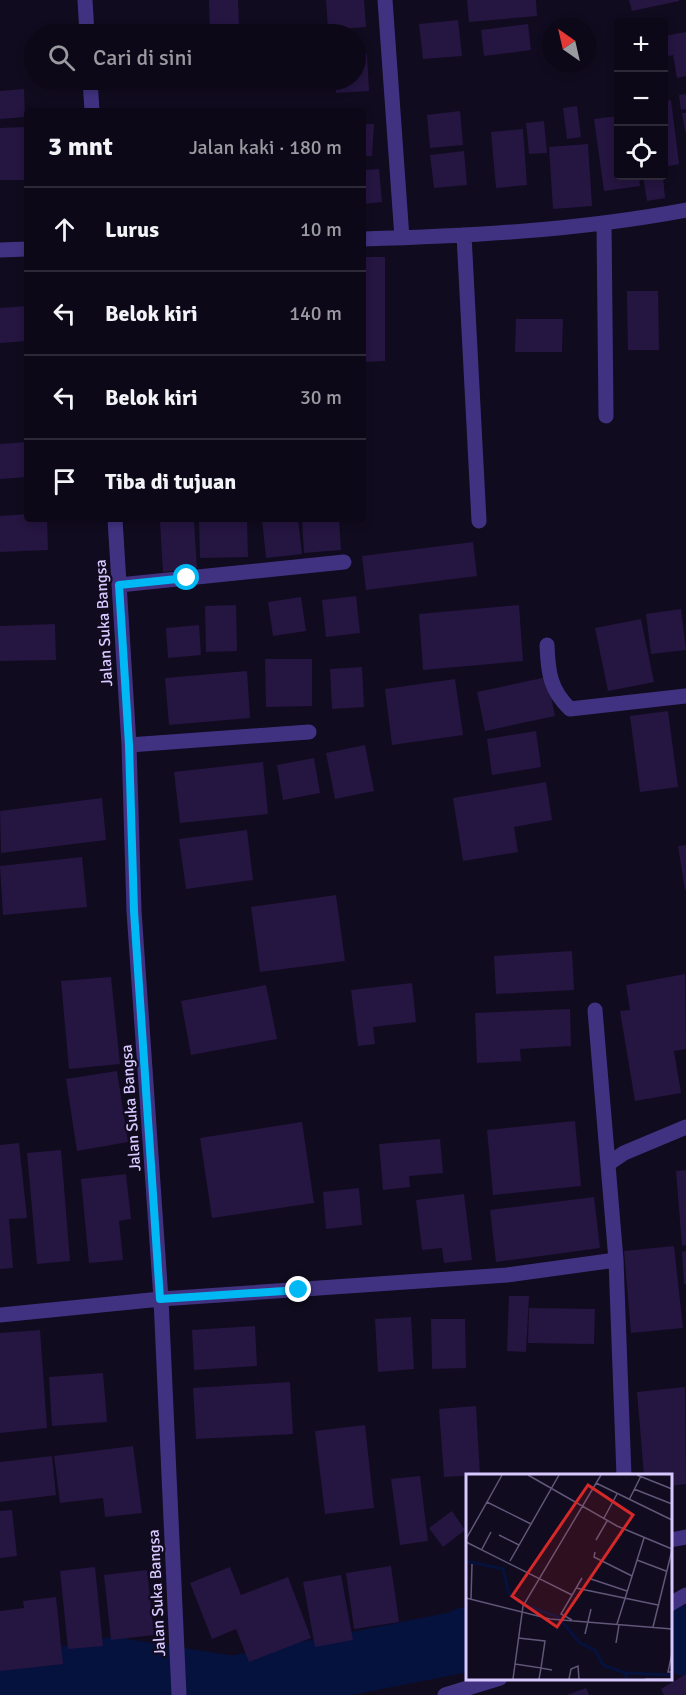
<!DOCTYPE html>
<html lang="id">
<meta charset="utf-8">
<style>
:root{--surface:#0d0817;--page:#1b1624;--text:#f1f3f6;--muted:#9a9aa1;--line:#2d2936}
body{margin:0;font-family:Signika,sans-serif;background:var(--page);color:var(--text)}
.controls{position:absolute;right:18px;top:18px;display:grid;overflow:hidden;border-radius:6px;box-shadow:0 3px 9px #0003}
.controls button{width:54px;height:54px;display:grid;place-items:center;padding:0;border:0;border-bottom:2px solid var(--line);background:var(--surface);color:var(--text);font:30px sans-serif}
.compass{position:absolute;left:542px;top:18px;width:54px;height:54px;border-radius:50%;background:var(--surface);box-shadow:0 3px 9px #0003;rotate:326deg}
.stop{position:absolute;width:18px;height:18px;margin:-14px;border:4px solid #00b8f3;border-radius:50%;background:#fff}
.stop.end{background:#00b8f3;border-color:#fff;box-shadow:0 2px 6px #0008}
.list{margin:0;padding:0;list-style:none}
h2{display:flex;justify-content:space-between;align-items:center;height:78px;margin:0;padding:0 24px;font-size:26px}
h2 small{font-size:20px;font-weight:400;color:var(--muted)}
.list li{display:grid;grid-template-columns:39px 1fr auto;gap:18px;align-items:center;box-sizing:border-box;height:84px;padding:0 24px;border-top:2px solid var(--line)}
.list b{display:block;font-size:22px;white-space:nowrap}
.list em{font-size:20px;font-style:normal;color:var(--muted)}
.icon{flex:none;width:33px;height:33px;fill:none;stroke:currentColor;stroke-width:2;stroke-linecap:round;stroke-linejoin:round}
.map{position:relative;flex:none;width:686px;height:1695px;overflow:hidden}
.search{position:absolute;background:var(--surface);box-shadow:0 3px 9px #0003;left:24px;top:24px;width:342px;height:66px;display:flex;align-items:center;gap:15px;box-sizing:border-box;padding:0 21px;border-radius:33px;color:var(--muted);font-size:22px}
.panel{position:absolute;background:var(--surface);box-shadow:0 3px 9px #0003;left:24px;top:108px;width:342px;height:414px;border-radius:6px}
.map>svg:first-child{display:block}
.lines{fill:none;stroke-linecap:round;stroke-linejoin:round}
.river{stroke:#05123d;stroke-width:62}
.building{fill:#251541}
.minor{stroke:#413281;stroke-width:15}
.route{stroke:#00b8f3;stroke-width:8}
.labels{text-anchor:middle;stroke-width:4.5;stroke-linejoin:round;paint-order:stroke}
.street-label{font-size:16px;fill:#d7c8ff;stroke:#110b1f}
.inset-river{fill:none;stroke:#05123d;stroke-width:3}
.inset-road{fill:none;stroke:#605779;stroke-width:1.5}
.view{fill:#d62828;fill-opacity:0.15;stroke:#d62828;stroke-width:3}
.inset-edge{fill:none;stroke:#d7c8ff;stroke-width:3}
</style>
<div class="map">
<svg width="686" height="1695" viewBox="0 0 686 1695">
<rect width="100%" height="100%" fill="#110b1f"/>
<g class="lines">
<path class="river" d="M670,1633L686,1645
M0,1690L113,1668L233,1687L460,1642L467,1638"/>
</g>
<path class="building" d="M209,0H238L239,25L256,24V34H210Z
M326,0H364L366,27L328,30Z
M467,0H536L537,16L469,22Z
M629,0H679V1L632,11Z
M458,20L462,56L423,59L419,24Z
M528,24L531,50L484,56L481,30Z
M686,32V76L677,78L673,55L664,57V36Z
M356,54H367L369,91L336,93L335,80H356Z
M24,89L25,117L0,119V91Z
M686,94V109L681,110L679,95Z
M671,100L679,164L664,167V101Z
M577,106L581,137L567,139L563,108Z
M460,111L463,145L430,148L427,115Z
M682,113H686V131L685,132Z
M618,116V176H639L640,186L604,191L594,119Z
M544,121L547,153L529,154L526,123Z
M363,124H374L372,156H363Z
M24,127L25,180H0V128Z
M523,129L527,185L496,188L491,132Z
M588,144L592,206L553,209L549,147Z
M464,151L467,185L434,188L430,155Z
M379,169L382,202L363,204V170Z
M643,176H663L665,198L647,201Z
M363,257H385V361L363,362Z
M627,291H658L659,350H628Z
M27,306V341L0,343V308Z
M516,319H563L562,352H515Z
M27,442V477L0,479V444Z
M27,514V519H47L48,550L0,552V516Z
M199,519H247L248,557L200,558Z
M262,519H298L302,554L266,558Z
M302,519H339L341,550L304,553Z
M194,520L197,569L163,572L160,522Z
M473,542L477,576L366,590L362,556Z
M356,596L360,633L326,637L322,600Z
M301,597L306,631L273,636L268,602Z
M236,605L237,651L206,652L205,606Z
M519,605L523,661L423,670L419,614Z
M681,609L686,650L651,654L646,614Z
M641,619L654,682L608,691L595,628Z
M55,624L56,660L0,661V626Z
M199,625L201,655L168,658L166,628Z
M265,659H312V706L266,707Z
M362,667L364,707L332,709L330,669Z
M247,671L250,718L169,725L165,678Z
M547,677L555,716L485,731L477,692Z
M455,679L463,735L392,745L385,689Z
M668,711L678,787L640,792L630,716Z
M536,731L541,767L492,775L487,739Z
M365,745L374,791L335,799L326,753Z
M314,758L320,793L283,800L277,765Z
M263,762L268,814L180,823L174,772Z
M546,782L552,820L514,827L518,852L463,861L453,798Z
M102,798L106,840L1,853L0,811Z
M247,830L253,880L186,889L179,839Z
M686,845V890H685L678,846Z
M82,857L87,907L3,915L0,866Z
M336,895L345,961L260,972L251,907Z
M572,951L574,990L496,994L494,956Z
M685,974L686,1049L674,1051L681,1093L635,1101L620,1011L630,1010L626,985Z
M111,977L120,1064L69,1069L61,981Z
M412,983L416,1022L373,1027L375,1044L358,1046L351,990Z
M266,985L277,1039L191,1055L181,1001Z
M570,1009L571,1046L520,1049L521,1061L477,1063L475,1013Z
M117,1071L128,1142L77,1151L66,1079Z
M575,1121L581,1186L493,1195L487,1130Z
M302,1122L314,1203L212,1218L200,1138Z
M440,1139L443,1173L409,1176L410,1187L383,1190L379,1144Z
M19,1143L27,1218L9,1219L13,1268L0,1269V1145Z
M61,1150L70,1261L37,1264L27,1153Z
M686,1170V1245L682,1246L676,1171Z
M126,1174L131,1219L119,1221L123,1260L89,1263L81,1179Z
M359,1188L362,1225L326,1229L323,1192Z
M464,1194L472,1260L444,1263L442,1248L422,1250L416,1200Z
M594,1197L600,1248L496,1262L490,1210Z
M674,1246L683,1328L631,1333L624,1251Z
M686,1251V1284H684L682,1252Z
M509,1296H529L526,1352L507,1351Z
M529,1308L595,1309L594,1344L528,1343Z
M411,1317L414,1369L378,1372L375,1319Z
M431,1319H465L466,1368L432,1369Z
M255,1326L257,1366L194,1370L192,1330Z
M40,1330L47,1428L0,1433V1333Z
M103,1373L107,1422L52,1426L49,1377Z
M290,1382L293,1434L196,1439L193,1388Z
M685,1387L686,1484L670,1486V1476H644L637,1392Z
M476,1406L480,1475L444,1477L439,1409Z
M365,1425L374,1508L325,1514L315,1431Z
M133,1446L142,1513L105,1517L103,1498L60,1503L54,1456Z
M52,1456L56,1495L0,1502V1462Z
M420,1476L428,1541L400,1545L391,1479Z
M12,1510L17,1556L0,1558V1511Z
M452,1511L465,1530L443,1547L429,1528Z
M391,1566L399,1622L354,1629L346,1573Z
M95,1567L103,1646L68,1649L60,1571Z
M230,1567L241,1595L288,1577L311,1638L249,1662L236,1629L212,1639L190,1583Z
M147,1570L154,1635L111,1640L104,1575Z
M341,1575L353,1640L315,1647L303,1582Z
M56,1597L63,1664L0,1671V1611L24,1608L23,1601Z
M686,1674V1695H664L661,1689Z
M586,1688L589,1695H567Z"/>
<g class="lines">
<path class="minor" d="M85,0L87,34
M385,0L402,238
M90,80L92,111
M604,223L606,416
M464,235L479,521
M363,239C472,236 579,230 686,210
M0,250L27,249
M115,519L129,745L134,911L161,1299L179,1695
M119,585L344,562
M547,645C548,672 550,690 570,709L686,696
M129,745L309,732
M595,1010L616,1260L624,1476
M608,1164L624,1153L686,1127
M0,1315L161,1299L507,1275L616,1260
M670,1540L686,1537
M670,1604L686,1595
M445,1695L500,1678"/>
</g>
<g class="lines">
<path class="route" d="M187,578L119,585L129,745L134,911L160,1299L299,1290"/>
</g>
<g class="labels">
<g class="street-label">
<text transform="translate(103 623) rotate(-93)" y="6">Jalan Suka Bangsa</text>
<text transform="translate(130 1108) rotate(-94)" y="6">Jalan Suka Bangsa</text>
<text transform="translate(156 1593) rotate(-93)" y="6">Jalan Suka Bangsa</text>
</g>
</g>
<g transform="translate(466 1474)">
<rect width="206" height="206" fill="#110b1f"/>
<path class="inset-river" d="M0,87L37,95L43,120L62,132L92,143L114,169L129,176L137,191L159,199L161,205M159,199L206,201"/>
<path class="inset-road" d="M62,1L151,52L206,75M171,1L206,15M130,9L206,46M168,15L206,30M163,26L175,2M21,28L36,1M138,44L151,20M33,61L53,71M0,65L21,28L65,50M130,66L141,47M0,68L106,121M16,75L25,58M129,78L128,83L166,102M171,86L200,97M44,87L93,1M125,105L161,117M110,114L192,131M0,124L84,145L206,155M5,125L6,90M106,146L95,140L116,104M151,150L178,64M187,153L206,76M119,160L125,135M150,169L153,151M206,179L202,198H206M49,190L75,194L79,167L52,164M47,205L57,132L135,1M73,205L75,194L86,196M103,205L105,195L112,192L113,205M179,205H206"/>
<path class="view" d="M122,11L167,41L91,153L46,122Z"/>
<rect width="206" height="206" class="inset-edge"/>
</g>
</svg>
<div class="controls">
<button>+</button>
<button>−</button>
<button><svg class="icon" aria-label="locate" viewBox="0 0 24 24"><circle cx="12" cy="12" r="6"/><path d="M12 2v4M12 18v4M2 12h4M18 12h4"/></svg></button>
</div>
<svg class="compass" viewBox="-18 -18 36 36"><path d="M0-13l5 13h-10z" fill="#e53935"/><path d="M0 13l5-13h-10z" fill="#9a9aa1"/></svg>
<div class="stop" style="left:187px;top:578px"></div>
<div class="stop end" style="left:299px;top:1290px"></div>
<div class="search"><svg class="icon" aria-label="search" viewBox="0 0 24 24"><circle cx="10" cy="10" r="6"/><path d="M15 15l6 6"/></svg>Cari di sini</div>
<section class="panel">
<h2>3 mnt<small>Jalan kaki · 180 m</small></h2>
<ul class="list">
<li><svg class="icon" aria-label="ahead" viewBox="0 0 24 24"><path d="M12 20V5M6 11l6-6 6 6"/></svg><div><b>Lurus</b></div><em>10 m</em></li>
<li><svg class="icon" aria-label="left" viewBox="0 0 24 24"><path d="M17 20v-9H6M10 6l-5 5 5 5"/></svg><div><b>Belok kiri</b></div><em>140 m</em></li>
<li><svg class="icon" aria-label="left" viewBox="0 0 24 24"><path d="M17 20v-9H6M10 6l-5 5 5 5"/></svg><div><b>Belok kiri</b></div><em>30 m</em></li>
<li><svg class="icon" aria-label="arrive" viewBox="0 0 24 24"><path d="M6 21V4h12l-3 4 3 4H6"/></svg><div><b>Tiba di tujuan</b></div></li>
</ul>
</section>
</div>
